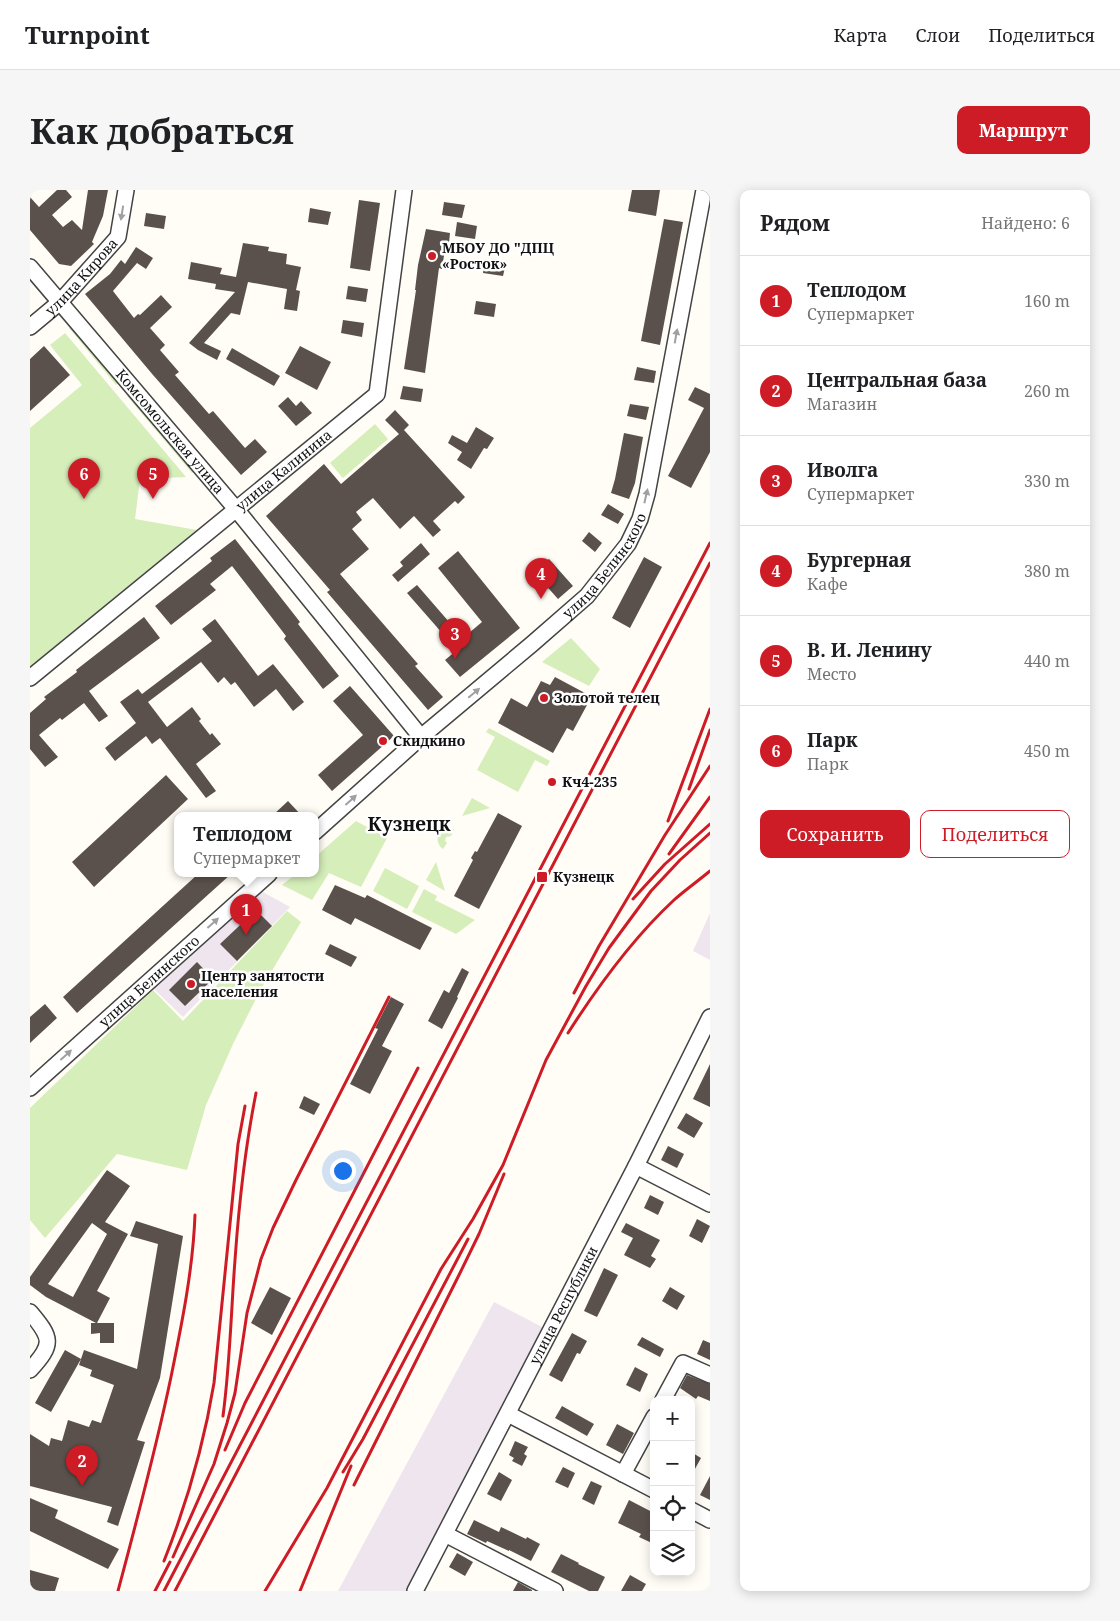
<!DOCTYPE html>
<html lang="ru">
<meta charset="utf-8">
<style>
:root{--surface:#fff;--page:#f6f6f6;--text:#202124;--muted:#757577;--line:#e0e0e0;--accent:#ce1c27}
body{margin:0;font-family:"Noto Serif",serif;background:var(--page);color:var(--text)}
.controls{position:absolute;right:15px;bottom:15px;display:grid;overflow:hidden;border-radius:10px;box-shadow:0 2px 12px #0003}
.controls button{width:45px;height:45px;display:grid;place-items:center;padding:0;border:0;border-bottom:1px solid var(--line);background:var(--surface);color:var(--text);font:25px sans-serif}
.you{position:absolute;left:312px;top:980px;width:18px;height:18px;margin:-12px;border:4px solid #fff;border-radius:50%;background:#1a73e8;box-shadow:0 0 0 8px #1a73e833}
.badge{display:grid;place-items:center;width:32px;height:32px;border-radius:50%;background:var(--accent);color:#fff;font-size:16px;font-weight:700}
.pin{position:absolute;translate:-50% -41px;filter:drop-shadow(0 1px 2px #0008)}
.pin::after{content:'';position:absolute;top:26px;width:18px;height:15px;background:inherit;clip-path:polygon(0 0,100% 0,50% 100%)}
.popup{position:absolute;left:144px;top:622px;width:145px;height:65px;box-sizing:border-box;display:grid;place-content:center;border-radius:10px;background:var(--surface);filter:drop-shadow(0 1px 4px #0005);font-size:16px;white-space:nowrap;color:var(--muted)}
.popup b{font-size:19px;color:var(--text)}
.popup::after{content:'';position:absolute;left:50%;top:100%;margin-left:-10px;border:10px solid transparent;border-top-color:var(--surface)}
.list{margin:0;padding:0;list-style:none}
h2{display:flex;justify-content:space-between;align-items:center;height:65px;margin:0;padding:0 20px;font-size:21px}
h2 small{font-size:16px;font-weight:400;color:var(--muted)}
.list li{display:grid;grid-template-columns:32px 1fr auto;gap:15px;align-items:center;box-sizing:border-box;height:90px;padding:0 20px;border-top:1px solid var(--line)}
.list b{display:block;font-size:19px;white-space:nowrap}
.list p{margin:0;font-size:16px;white-space:nowrap;color:var(--muted)}
.list em{font-size:16px;font-style:normal;color:var(--muted)}
.actions{display:flex;gap:10px;padding:15px 20px}
.actions a{flex:1;padding:11px 0;border:1px solid var(--accent);border-radius:10px;text-align:center;font-size:18px;color:var(--accent)}
.actions .main{background:var(--accent);color:#fff}
.icon{flex:none;width:28px;height:28px;fill:none;stroke:currentColor;stroke-width:2;stroke-linecap:round;stroke-linejoin:round}
.map{position:relative;flex:none;width:680px;height:1401px;overflow:hidden;border-radius:10px}
header{display:flex;align-items:center;gap:30px;box-sizing:border-box;height:70px;padding:0 25px;background:var(--surface);border-bottom:1px solid var(--line)}
header strong{font-size:24px}
nav{display:flex;gap:28px;margin-inline-start:auto;font-size:18px}
.intro{display:flex;align-items:center;justify-content:space-between;box-sizing:border-box;height:120px;padding:0 30px}
h1{margin:0;font-size:35px}
.button{padding:12px 22px;border-radius:10px;background:var(--accent);color:#fff;font-size:18px;font-weight:700}
main{display:flex;gap:30px;padding:0 30px}
aside{flex:1;background:var(--surface);border-radius:10px;box-shadow:0 2px 12px #0003}
.map>svg:first-child{display:block}
.industrial{fill:#eee5ef}
.green{fill:#d6eeba}
.building{fill:#5b514c;fill-rule:evenodd}
.lines{fill:none;stroke-linecap:round;stroke-linejoin:round}
.minor-casing{stroke:#444;stroke-width:18}
.minor{stroke:#fff;stroke-width:15}
.rail{stroke:#ce1c27;stroke-width:3}
.oneway{fill:#a0a0a0}
.poi-dot{fill:#ce1c27;stroke:#fff;stroke-width:2}
.labels{text-anchor:middle;stroke-width:5;stroke-linejoin:round;paint-order:stroke}
.poi-label{font-size:14px;font-weight:bold;fill:#111;stroke:#fff;text-anchor:start}
.street-label{font-size:14px;fill:#111;stroke:#fff}
.district-label{font-size:19px;font-weight:bold;fill:#111;stroke:#fff}
</style>
<header>
<strong>Turnpoint</strong>
<nav><a>Карта</a><a>Слои</a><a>Поделиться</a></nav>
</header>
<div class="intro"><h1>Как добраться</h1><a class="button">Маршрут</a></div>
<main>
<div class="map">
<svg width="680" height="1401" viewBox="0 0 680 1401">
<rect width="100%" height="100%" fill="#fffdf5"/>
<path class="industrial" d="M231,701L260,717L153,827L124,799Z
M680,723V770L663,761Z
M464,1112L516,1139L376,1401H308Z"/>
<path class="green" d="M42,135L89,192L86,195L39,138Z
M35,143L156,287L110,289L105,329L167,340L0,477V238L52,195L20,155Z
M100,204L164,281L162,283L97,206Z
M345,234L358,249L313,288L300,273Z
M541,448L570,479L559,496L512,472Z
M459,538L520,571L517,576L505,570L488,602L447,580L465,547L456,542Z
M442,608L460,618L432,626Z
M326,631L357,648L331,697L299,683L282,710L252,695L266,684H285V667Z
M415,638L424,639L421,646L416,647L415,651L417,653L413,659C405,653 406,643 415,638Z
M406,672L415,701L396,690Z
M355,678L389,696L377,719L343,701Z
M394,699L407,706L405,710L445,730L426,744L382,722Z
M257,721L271,732L231,799L203,854L176,915L157,980L87,964L15,1048L0,1030V918L123,800L153,831Z"/>
<path class="building" d="M27,0H36L42,7L22,25L33,37L42,30L52,40L58,0H78L73,26L62,52L64,54L41,76L29,74L0,40V7L9,17Z
M602,0H630L626,26L598,21Z
M329,10L350,13L340,81L320,78Z
M414,12L435,15L432,28L412,25Z
M280,18L301,22L298,35L278,32Z
M116,23L136,26L134,39L114,36Z
M634,29L653,32L630,155L611,151Z
M427,32L447,36L445,49L425,46Z
M396,39L420,43L419,53L416,52L412,79L409,78L395,183L374,179L386,100H385L388,75Z
M213,53L239,57L238,61L257,64L256,74L271,77L266,100L270,101L267,121L254,119L257,99L218,92L210,125L201,123L174,153L191,161L187,170L168,160L159,153L205,102L185,99L186,94L158,89L161,72L192,78L190,84L206,87Z
M106,57L123,68L116,79L107,73L83,101L104,128L108,124L110,125L131,105L142,117L120,138L135,155L130,160L149,182L145,185L179,224L183,221L215,258L225,249L237,262L211,285L123,185L55,104L80,84L91,70L95,74Z
M455,70L476,73L473,86L453,83Z
M318,96L338,99L336,112L316,109Z
M446,111L466,114L464,127L444,124Z
M313,130L334,133L332,147L311,143Z
M14,156L40,185L0,221V169Z
M270,156L301,172L287,200L255,183Z
M202,158L250,186L244,196L196,169Z
M607,177L626,181L624,193L604,190Z
M373,196L393,199L391,212L370,209Z
M665,197L680,204V262L661,298L638,286L674,218L658,210Z
M258,207L266,216L271,211L282,223L266,236L248,216Z
M600,214L619,217L616,230L597,226Z
M365,220L379,235L374,240L435,307L428,314L425,311L403,331L411,340L403,347L384,326L370,339L343,308L326,322L332,330L322,339L339,359L310,384L388,474L385,476L413,507L398,520L297,402L300,400L236,326L294,274L311,294L369,244L355,230Z
M446,237L464,248L457,259L454,258L441,279L427,270L432,262L418,253L422,245L437,253Z
M594,243L613,247L605,293L599,309L581,303L585,289Z
M578,314L594,324L588,334L571,325Z
M559,342L572,353L565,362L552,351Z
M205,349L270,432L268,434L309,486L293,499L254,449L256,446L202,376L180,394L186,400L141,435L125,416L182,371L180,368Z
M391,353L400,364L368,392L362,385L373,376L370,372Z
M428,361L490,438L430,487L415,470L427,460L377,403L387,395L433,448L452,432L408,378Z
M614,367L632,377L600,438L582,428Z
M519,369L543,396L528,409L504,382Z
M114,427L130,448L59,501L78,526L69,532L54,513L32,530L30,528L9,545L28,567L15,577L0,559V523L16,509L14,507L47,482L46,480Z
M185,429L228,486L243,474L274,512L263,521L246,499L224,517L205,492L201,495L194,487L188,493L171,472L118,512L137,537L162,517L171,529L169,531L180,545L182,543L191,554L166,574L186,601L176,608L130,548L122,554L116,546L85,571L75,558L106,533L90,512L108,499L112,504L182,451L172,439Z
M525,487L555,503L551,512L557,515L543,541L537,538L523,563L468,533L481,508L497,517L511,491L520,495Z
M320,496L364,546L302,601L288,585L333,545L303,511Z
M136,585L158,609L64,697L42,672Z
M258,611L272,626H242Z
M468,623L492,636L449,719L424,706L443,670L441,668L445,661L447,662Z
M168,684H201L47,823L33,807Z
M305,695L335,708L337,705L402,738L390,760L325,728L321,735L292,720Z
M226,720L242,736L207,771L190,754Z
M300,754L327,767L321,777L295,764Z
M167,772L183,789L155,816L139,800Z
M432,778L439,782L427,807L428,808L412,839L398,831L414,800L419,803Z
M361,807L374,814L352,856L362,861L340,904L320,894L348,839L345,838Z
M15,814L27,828L0,853V827Z
M680,874V917L663,909Z
M274,906L290,914L284,925L269,918Z
M656,923L673,933L664,948L647,938Z
M638,956L654,964L647,978L631,970Z
M77,980L100,996L75,1032L98,1044L67,1101L80,1108L67,1133H84V1153H70V1143L61,1144V1133H66L16,1107L0,1095V1087ZM62,1033L77,1044L43,1107L18,1094Z
M620,1005L634,1012L628,1025L614,1018Z
M667,1029L680,1036L672,1053L659,1046Z
M106,1031L153,1046L130,1188L107,1250L115,1252L88,1336L77,1332L82,1317L0,1296V1244L19,1256L21,1248L32,1251L38,1230L59,1237L62,1230L71,1233L84,1195L60,1186L62,1180L49,1175L54,1160L107,1179L128,1054L100,1046Z
M596,1033L630,1050L621,1066L626,1069L620,1078L594,1065L603,1048L591,1042Z
M574,1078L588,1085L567,1127L554,1121Z
M240,1097L261,1108L242,1145L221,1133Z
M640,1097L655,1106L647,1120L632,1111Z
M542,1143L557,1151L550,1164L547,1163L532,1192L519,1185Z
M612,1147L634,1159L630,1167L607,1155Z
M673,1150L680,1153V1170L667,1164Z
M35,1160L51,1169L21,1222L5,1213Z
M605,1177L618,1184L610,1202L596,1195Z
M657,1185L680,1194V1211L668,1206L666,1209L650,1198Z
M532,1216L564,1234L557,1246L525,1228Z
M587,1234L604,1243L593,1264L576,1255Z
M485,1251L498,1257L494,1264L497,1266L492,1276L482,1271L484,1268L479,1265Z
M661,1262L671,1268L661,1286Z
M533,1277L545,1283L538,1298L525,1292Z
M469,1282L482,1290L471,1311L457,1304Z
M680,1286V1310L670,1305Z
M561,1291L572,1296L564,1315L552,1309Z
M0,1308L28,1320L25,1328L89,1359L78,1379L0,1341Z
M599,1310L624,1323V1354L609,1347L611,1344L588,1333Z
M444,1330L469,1342L471,1337L496,1349L497,1347L510,1354L501,1371L479,1360V1361L457,1351L456,1353L437,1344Z
M427,1363L443,1372L435,1386L419,1377Z
M531,1364L549,1373L548,1374L575,1387L568,1401H559L521,1382Z
M0,1380L29,1388L25,1401H0Z
M600,1385L616,1394L612,1401H591Z
M488,1392L502,1400V1401H483Z"/>
<g class="lines">
<g class="minor-casing">
<g id="minor">
<path id="s1" d="M0,77L206,319L391,547"/>
<path id="s2" d="M0,137L30,112L88,47L96,0"/>
<path id="s3" d="M0,488L347,204L374,0"/>
<path id="s4" d="M285,642L391,547L502,454L557,406L598,354L610,329L617,304L674,0"/>
<path id="s5" d="M0,898L239,684"/>
<path d="M606,976L680,1014"/>
<path d="M0,1122C22,1148 24,1154 0,1180"/>
<path d="M633,1210L653,1173L680,1185"/>
<path d="M478,1224L624,1300"/>
<path d="M593,1284L624,1227"/>
<path d="M661,1320L680,1330"/>
<path d="M415,1344L525,1401"/>
<path id="s6" d="M385,1401L606,976L680,827"/>
</g>
</g>
<use href="#minor" class="minor"/>
<path class="rail" d="M659,599L680,540
M638,631L680,519
M639,664L680,607
M603,709L635,674L680,634
M544,803L569,756L635,645L680,576
M538,843C568,796 603,748 644,710C655,700 668,691 680,681
M193,1226C200,1174 201,1122 205,1070C209,1013 215,958 226,903
M195,1260L215,1213L388,878
M313,1282L333,1249L438,1049
M324,1295L429,1085L449,1044L474,984
M143,1367L184,1274L197,1233L205,1203L217,1123L231,1069L243,1038L266,990L359,807
M134,1371C157,1313 174,1254 184,1193L208,954L215,916
M88,1401C107,1330 126,1259 141,1187C152,1133 163,1079 165,1025
M125,1401L140,1372
M134,1401L680,353
M145,1401L680,373
M235,1401L297,1298L411,1079L443,1029L473,975L516,870L556,796L579,758L621,701L650,670L680,643
M270,1401L321,1276"/>
</g>
<defs><path id="oneway-solid" d="M-6-.8H1V-3.2L6.5 0L1 3.2V.8H-6Z" transform="scale(1.25)"/></defs>
<g class="oneway">
<use href="#oneway-solid" transform="translate(92 23) rotate(99)"/>
<use href="#oneway-solid" transform="translate(646 146) rotate(-80)"/>
<use href="#oneway-solid" transform="translate(616 306) rotate(-77)"/>
<use href="#oneway-solid" transform="translate(444 503) rotate(-40)"/>
<use href="#oneway-solid" transform="translate(321 610) rotate(-42)"/>
<use href="#oneway-solid" transform="translate(183 733) rotate(-42)"/>
<use href="#oneway-solid" transform="translate(36 865) rotate(-42)"/>
</g>
<g class="poi-dot">
<circle cx="402" cy="66" r="5"/>
<circle cx="514" cy="508" r="5"/>
<circle cx="353" cy="551" r="5"/>
<circle cx="522" cy="592" r="5"/>
<rect x="506" y="681" width="12" height="12" rx="2.5"/>
<circle cx="161" cy="794" r="5"/>
</g>
<g class="labels">
<g class="poi-label">
<text x="412" y="63">МБОУ ДО "ДПЦ<tspan x="412" dy="16">«Росток»</tspan></text>
<text x="524" y="513">Золотой телец</text>
<text x="363" y="556">Скидкино</text>
<text x="532" y="597">Кч4-235</text>
<text x="523" y="692">Кузнецк</text>
<text x="171" y="791">Центр занятости<tspan x="171" dy="16">населения</tspan></text>
</g>
<g class="street-label">
<text dy="5" stroke="none"><textPath href="#s2" startOffset="72">улица Кирова</textPath></text>
<text dy="5" stroke="none"><textPath href="#s1" startOffset="216">Комсомольская улица</textPath></text>
<text dy="5" stroke="none"><textPath href="#s3" startOffset="328">улица Калинина</textPath></text>
<text dy="5" stroke="none"><textPath href="#s4" startOffset="395">улица Белинского</textPath></text>
<text dy="5" stroke="none"><textPath href="#s5" startOffset="160">улица Белинского</textPath></text>
<text dy="5" stroke="none"><textPath href="#s6" startOffset="322">улица Республики</textPath></text>
</g>
<g class="district-label">
<text x="379" y="641">Кузнецк</text>
</g>
</g>
</svg>
<div class="controls">
<button>+</button>
<button>−</button>
<button><svg class="icon" aria-label="locate" viewBox="0 0 24 24"><circle cx="12" cy="12" r="6"/><path d="M12 2v4M12 18v4M2 12h4M18 12h4"/></svg></button>
<button><svg class="icon" aria-label="layers" viewBox="0 0 24 24"><path d="M12 4l9 5-9 5-9-5zM3 14l9 5 9-5"/></svg></button>
</div>
<div class="you"></div>
<div class="pin badge" style="left:216px;top:745px">1</div>
<div class="popup"><b>Теплодом</b>Супермаркет</div>
<div class="pin badge" style="left:52px;top:1296px">2</div>
<div class="pin badge" style="left:425px;top:469px">3</div>
<div class="pin badge" style="left:511px;top:409px">4</div>
<div class="pin badge" style="left:123px;top:309px">5</div>
<div class="pin badge" style="left:54px;top:309px">6</div>
</div>
<aside>
<h2>Рядом<small>Найдено: 6</small></h2>
<ul class="list">
<li><span class="badge">1</span><div><b>Теплодом</b><p>Супермаркет</p></div><em>160 m</em></li>
<li><span class="badge">2</span><div><b>Центральная база</b><p>Магазин</p></div><em>260 m</em></li>
<li><span class="badge">3</span><div><b>Иволга</b><p>Супермаркет</p></div><em>330 m</em></li>
<li><span class="badge">4</span><div><b>Бургерная</b><p>Кафе</p></div><em>380 m</em></li>
<li><span class="badge">5</span><div><b>В. И. Ленину</b><p>Место</p></div><em>440 m</em></li>
<li><span class="badge">6</span><div><b>Парк</b><p>Парк</p></div><em>450 m</em></li>
</ul>
<div class="actions"><a class="main">Сохранить</a><a>Поделиться</a></div>
</aside>
</main>
